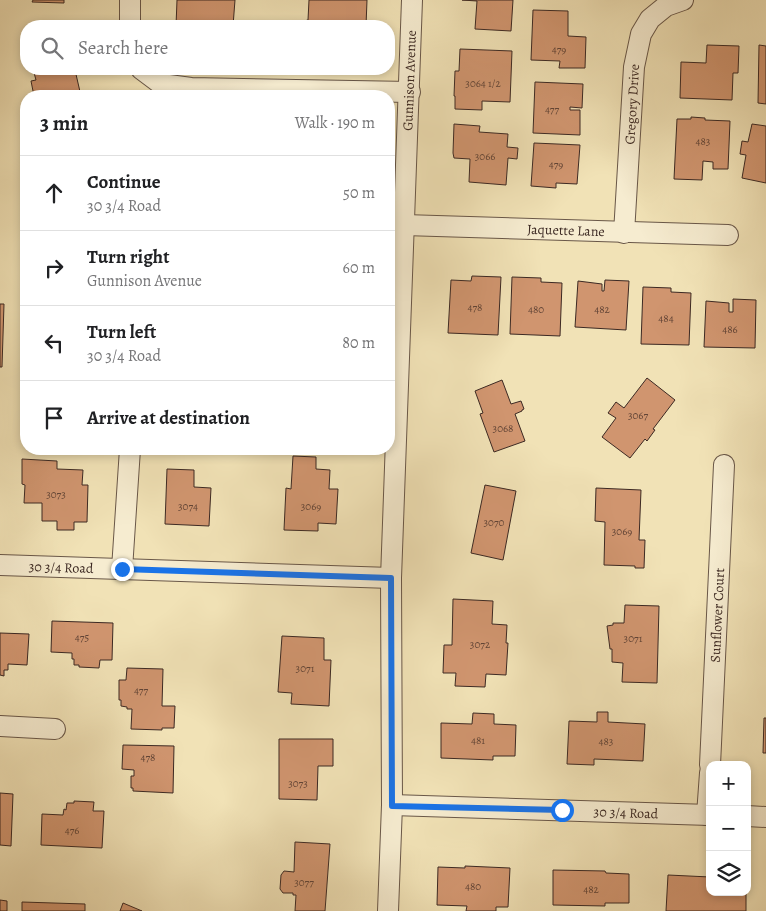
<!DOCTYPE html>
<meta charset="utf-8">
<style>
:root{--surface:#fff;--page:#f2f2f2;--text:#202124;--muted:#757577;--line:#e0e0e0}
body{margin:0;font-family:Alegreya,serif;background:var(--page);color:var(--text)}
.controls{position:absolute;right:15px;bottom:15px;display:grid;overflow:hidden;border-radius:10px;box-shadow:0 2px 8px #0003}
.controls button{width:45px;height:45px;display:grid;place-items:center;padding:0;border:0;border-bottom:1px solid var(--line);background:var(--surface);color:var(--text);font:25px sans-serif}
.stop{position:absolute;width:15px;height:15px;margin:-11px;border:4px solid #1a73e8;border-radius:50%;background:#fff}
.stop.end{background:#1a73e8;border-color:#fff;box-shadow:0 1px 5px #0008}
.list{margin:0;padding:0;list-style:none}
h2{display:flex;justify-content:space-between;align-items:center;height:65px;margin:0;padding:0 20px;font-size:21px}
h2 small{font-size:16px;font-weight:400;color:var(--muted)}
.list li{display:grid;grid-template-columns:32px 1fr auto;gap:15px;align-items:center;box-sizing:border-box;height:75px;padding:0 20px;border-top:1px solid var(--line)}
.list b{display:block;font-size:19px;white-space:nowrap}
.list p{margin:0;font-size:16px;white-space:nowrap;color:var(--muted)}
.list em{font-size:16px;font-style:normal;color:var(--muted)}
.icon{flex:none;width:28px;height:28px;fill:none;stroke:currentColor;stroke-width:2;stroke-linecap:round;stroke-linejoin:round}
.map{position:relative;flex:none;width:766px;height:911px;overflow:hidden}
.search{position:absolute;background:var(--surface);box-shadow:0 2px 8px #0003;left:20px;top:20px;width:375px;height:55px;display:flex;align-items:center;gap:12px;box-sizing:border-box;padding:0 18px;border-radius:20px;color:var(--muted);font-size:19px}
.panel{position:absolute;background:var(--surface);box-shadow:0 2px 8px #0003;left:20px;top:90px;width:375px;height:365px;border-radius:20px}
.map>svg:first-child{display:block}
.building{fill:#d0956f;stroke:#3c2923}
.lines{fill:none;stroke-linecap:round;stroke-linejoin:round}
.minor-casing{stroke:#695748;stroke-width:22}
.minor{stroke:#f6ecd0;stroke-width:20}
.route{stroke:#1a73e8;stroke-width:6}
.labels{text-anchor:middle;stroke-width:4.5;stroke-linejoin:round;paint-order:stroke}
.number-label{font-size:11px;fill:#614436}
.street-label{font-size:14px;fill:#3c2923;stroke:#f6ecd0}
</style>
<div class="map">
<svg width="766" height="911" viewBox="0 0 766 911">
<rect width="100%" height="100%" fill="#f1e2b6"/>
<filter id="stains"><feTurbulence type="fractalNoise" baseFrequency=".004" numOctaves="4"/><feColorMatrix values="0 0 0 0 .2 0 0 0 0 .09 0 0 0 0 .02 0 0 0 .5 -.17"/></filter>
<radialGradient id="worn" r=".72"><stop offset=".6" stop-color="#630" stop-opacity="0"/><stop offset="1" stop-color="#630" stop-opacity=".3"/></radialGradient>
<path class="building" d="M33,0H64V3L32,2Z
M177,0H235L233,26H176Z
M309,0H367L366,26H304V21L308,20Z
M462,0H513L511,31L475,29L477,1Z
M533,10L568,11V36L586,37L585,68H559L560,61L531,60Z
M707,45L739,46L738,73H733L732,100L680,98L681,62L706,63Z
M759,45L766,46V104L758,103Z
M460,49L512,51L510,102L482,101V110L455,109V96H454L455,71H459Z
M33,69H81L75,70L81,96H34L31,81L36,80Z
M535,82L583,84L582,108L570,107V110H580V135L533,133Z
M691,117L705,118V120L730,121L728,169H713V162L703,161L702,180L674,179L677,119H691Z
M454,124L480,126L479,132L508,134L507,147L518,148L517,159L508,158L506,185L469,182L470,159L454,158L453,153Z
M752,124L766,126V183L742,178L746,155L740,154L742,141L748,142Z
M534,143L580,145L577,184L556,183V188L531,186Z
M472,276L501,277L498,335L448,333L451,280L471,281Z
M512,277L541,278V282L562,283L560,336L510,334Z
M605,280L629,281L626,330L575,327L578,281L602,284V291H604Z
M643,287L671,288V292L691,293L689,345L641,344Z
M733,299L756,300L755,348L704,347L706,301L729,303V312H733Z
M0,304H4L2,367H0Z
M647,378L675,400L653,429L655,430L647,441L645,439L630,458L602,437L616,418L608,413L616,402L624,408Z
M502,380L511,404L521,401L524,409L522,410V411L515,414L525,441L494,452L480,414L483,413L475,391Z
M168,449H209V451L176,450V451H168Z
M293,456L316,457V469L330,470L329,489H338L336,524L318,523V531L284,530L286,488L291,489Z
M22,459L57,461V469L83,470L82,485H88L87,522H74V530H57V521H42V503H24L25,485L22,484Z
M167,469L194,470V487L211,488L209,526L165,524Z
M485,485L516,491L503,560L471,553Z
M596,488L641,490L639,540H645L644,568H635V566L604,565L605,522L595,521Z
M453,599L493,601L492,624L507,625L506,643H508L506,675L486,674L485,687L455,686L456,673H443L444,645H452Z
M625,605L659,606L657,683L622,682L623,663L612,662V649H610L607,626L613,625V623H624Z
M52,621L113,623L112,660H100L99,668L79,667V665H74V659H72V653L51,652Z
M0,633L29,634L27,665L8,664V670H4V676L0,675Z
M282,636L324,638V660H331L329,706L291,704L292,693L278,692Z
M127,668L163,669L162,706H175L174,728H162V730L131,729L132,709H127V707L121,706V700H119V680H126Z
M597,712H608V722L645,724L643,761L594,759V765L567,764L569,721L597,722Z
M473,713L494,714V724L516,725L515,756H493V760L441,758V723L472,724Z
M764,718H766V753H763Z
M279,739H333V766H318L317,800L279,799Z
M123,745L174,746L173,793L133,791V788H131V776H134V770L122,769Z
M0,793L13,794L11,846L0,845Z
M74,801L94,802L93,811H104L102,848L41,845L42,814L63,815L64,809L66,810L67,803H74Z
M295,842L330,844L325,911H295L296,895H293V893H283L280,889L281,875L284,871L294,872Z
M465,866L510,868L508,907H496V911H466L467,906L437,905L438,867L465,868Z
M553,870L605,871L606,873L629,874V903H605V906L553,905Z
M668,875L710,877V892H746V911H666Z
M0,900L7,901V911H0Z
M22,902L85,904V911H22Z
M123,903L142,911H120Z"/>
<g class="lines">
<g class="minor-casing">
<g id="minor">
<path d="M130,0V26"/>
<path d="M141,69L161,84L191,88L410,92"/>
<path id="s1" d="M404,225L728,235"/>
<path id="s2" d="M624,233L634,67L641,34L650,19L666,6L683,0"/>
<path id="s3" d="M0,565L391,578"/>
<path d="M122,569L130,449"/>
<path d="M0,726L55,729"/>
<path id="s4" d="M710,765L724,465"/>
<path id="s5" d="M392,805L710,815"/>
<path d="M707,815L710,773"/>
<path d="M747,816L766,817"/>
<path id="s6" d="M388,911L392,805L391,578L412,0"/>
</g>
</g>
<use href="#minor" class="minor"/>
</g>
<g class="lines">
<path class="route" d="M122,569L391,578L392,806L562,810"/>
</g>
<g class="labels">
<g class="number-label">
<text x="559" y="53">479</text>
<text x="483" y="87">3064 1/2</text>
<text x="552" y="113">477</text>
<text x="703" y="145">483</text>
<text x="485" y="160">3066</text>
<text x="556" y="168">479</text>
<text x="475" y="311">478</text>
<text x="536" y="313">480</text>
<text x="602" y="313">482</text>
<text x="666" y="322">484</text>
<text x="730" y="333">486</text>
<text x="638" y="419">3067</text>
<text x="503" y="432">3068</text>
<text x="56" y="498">3073</text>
<text x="188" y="510">3074</text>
<text x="311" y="510">3069</text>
<text x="494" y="526">3070</text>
<text x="622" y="535">3069</text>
<text x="82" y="641">475</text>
<text x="633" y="642">3071</text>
<text x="480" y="648">3072</text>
<text x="305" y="672">3071</text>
<text x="141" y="694">477</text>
<text x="478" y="744">481</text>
<text x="606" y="745">483</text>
<text x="148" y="761">478</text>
<text x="298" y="787">3073</text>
<text x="72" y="834">476</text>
<text x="304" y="886">3077</text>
<text x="473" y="890">480</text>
<text x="591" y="893">482</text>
</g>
<g class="street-label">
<text dy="5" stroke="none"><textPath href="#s6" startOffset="831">Gunnison Avenue</textPath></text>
<text dy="5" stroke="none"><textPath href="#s2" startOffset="129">Gregory Drive</textPath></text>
<text dy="5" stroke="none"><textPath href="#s1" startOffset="162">Jaquette Lane</textPath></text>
<text dy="5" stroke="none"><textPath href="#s3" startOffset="61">30 3/4 Road</textPath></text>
<text dy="5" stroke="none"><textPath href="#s4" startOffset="150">Sunflower Court</textPath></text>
<text dy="5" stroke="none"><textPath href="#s5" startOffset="234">30 3/4 Road</textPath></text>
</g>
</g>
<rect width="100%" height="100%" filter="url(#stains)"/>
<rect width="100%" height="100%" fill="url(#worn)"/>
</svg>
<div class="controls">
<button>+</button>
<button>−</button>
<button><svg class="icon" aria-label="layers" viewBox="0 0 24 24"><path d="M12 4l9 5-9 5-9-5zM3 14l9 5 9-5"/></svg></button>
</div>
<div class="stop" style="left:562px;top:810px"></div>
<div class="stop end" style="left:122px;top:569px"></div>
<div class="search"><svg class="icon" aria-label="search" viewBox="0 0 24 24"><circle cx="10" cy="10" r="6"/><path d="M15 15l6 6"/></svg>Search here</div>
<section class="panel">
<h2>3 min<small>Walk · 190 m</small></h2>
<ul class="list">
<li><svg class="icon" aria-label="ahead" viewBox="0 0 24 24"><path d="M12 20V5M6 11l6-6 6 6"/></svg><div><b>Continue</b><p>30 3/4 Road</p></div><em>50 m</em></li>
<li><svg class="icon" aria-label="right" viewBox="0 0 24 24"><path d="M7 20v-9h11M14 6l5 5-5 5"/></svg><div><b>Turn right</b><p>Gunnison Avenue</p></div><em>60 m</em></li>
<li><svg class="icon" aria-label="left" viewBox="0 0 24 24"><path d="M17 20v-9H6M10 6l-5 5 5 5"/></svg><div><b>Turn left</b><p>30 3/4 Road</p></div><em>80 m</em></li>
<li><svg class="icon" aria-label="arrive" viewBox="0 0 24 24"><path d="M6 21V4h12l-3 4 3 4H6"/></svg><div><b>Arrive at destination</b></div></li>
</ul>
</section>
</div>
